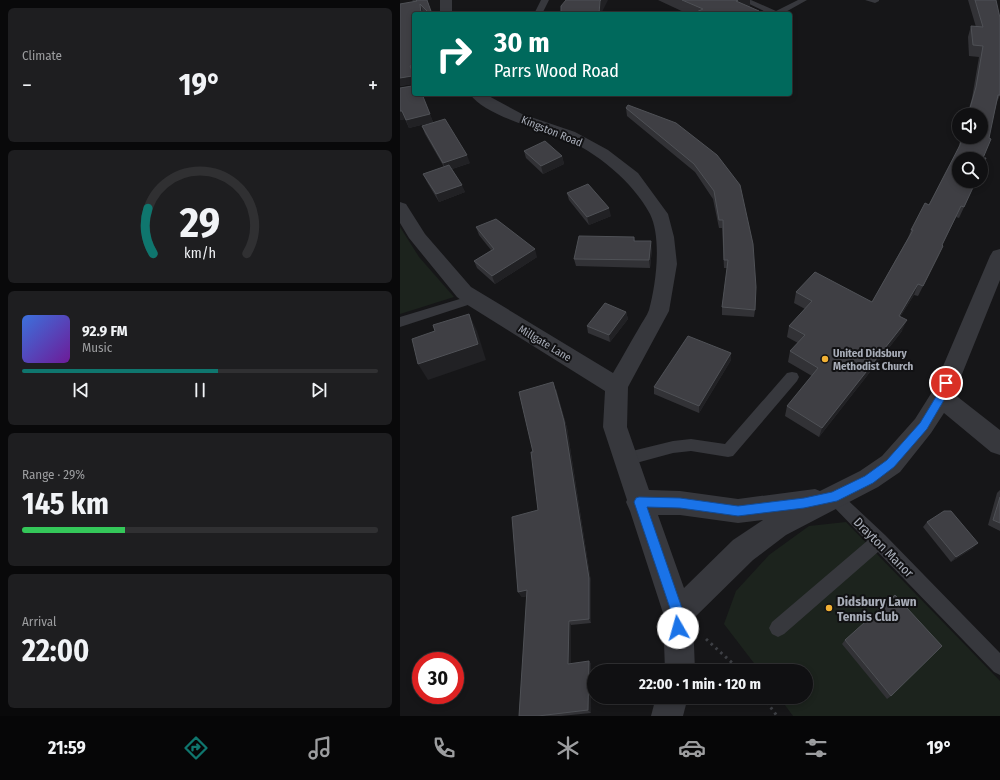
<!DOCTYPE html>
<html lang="en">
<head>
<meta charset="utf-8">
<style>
	body { margin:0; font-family:"Fira Sans Condensed",sans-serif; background:#1e1e20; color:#f1f3f6; height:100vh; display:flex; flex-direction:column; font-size:15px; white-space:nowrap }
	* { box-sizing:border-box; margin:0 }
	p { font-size:13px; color:#9c9d9f }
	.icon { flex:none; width:22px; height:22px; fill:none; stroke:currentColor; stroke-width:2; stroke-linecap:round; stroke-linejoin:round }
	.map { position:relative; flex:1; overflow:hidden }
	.drawer { display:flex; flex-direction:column; gap:8px; padding:8px; background:#09090a; width:400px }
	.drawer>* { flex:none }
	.banner { position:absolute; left:12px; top:12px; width:380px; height:84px; border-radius:4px; box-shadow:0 2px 6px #0003,0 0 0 1px #303032; background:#00695c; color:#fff; overflow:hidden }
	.buttons { position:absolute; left:552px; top:108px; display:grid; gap:8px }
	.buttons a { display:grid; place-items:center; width:36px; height:36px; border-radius:50%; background:#101012; box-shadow:0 2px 6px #0003,0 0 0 1px #303032; font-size:20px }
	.speed { position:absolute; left:12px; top:652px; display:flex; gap:8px; font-size:20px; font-weight:700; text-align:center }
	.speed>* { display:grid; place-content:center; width:52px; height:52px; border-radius:50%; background:#101012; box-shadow:0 2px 6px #0003,0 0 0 1px #303032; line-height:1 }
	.speed .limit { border:6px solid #d22; background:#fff; color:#111 }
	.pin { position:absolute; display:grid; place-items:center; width:34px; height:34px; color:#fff; margin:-17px; border:2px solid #fff; border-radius:50%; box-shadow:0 1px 4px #0007 }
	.me { position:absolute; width:44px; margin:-22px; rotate:353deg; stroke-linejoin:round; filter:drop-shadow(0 0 3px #0008) }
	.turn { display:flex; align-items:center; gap:14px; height:84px; padding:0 16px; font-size:18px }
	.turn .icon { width:52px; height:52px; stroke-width:2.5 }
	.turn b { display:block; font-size:28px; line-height:34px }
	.big { font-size:30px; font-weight:700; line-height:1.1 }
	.drawer .widget { flex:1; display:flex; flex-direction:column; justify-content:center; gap:6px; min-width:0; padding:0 14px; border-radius:6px; background:#1e1e20 }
	.drawer .dial { align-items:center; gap:0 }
	.dial svg { height:104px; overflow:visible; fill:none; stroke:#303032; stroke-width:7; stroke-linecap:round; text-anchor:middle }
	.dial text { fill:#f1f3f6; stroke:none }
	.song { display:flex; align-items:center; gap:12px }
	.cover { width:48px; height:48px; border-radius:6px; background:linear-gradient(135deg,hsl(220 70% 55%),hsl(280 70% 35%)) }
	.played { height:4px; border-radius:2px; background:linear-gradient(90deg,#0f766e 55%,#303032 55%) }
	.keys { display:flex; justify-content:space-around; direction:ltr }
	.heat { display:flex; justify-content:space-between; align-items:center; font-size:22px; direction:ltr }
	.charge { height:6px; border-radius:3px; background:linear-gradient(90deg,#34c759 29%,#303032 0) }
	.trip { position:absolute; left:187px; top:664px; width:226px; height:40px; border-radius:20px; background:#101012; box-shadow:0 2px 6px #0003,0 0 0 1px #303032; font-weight:700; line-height:40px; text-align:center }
	.tab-bar { display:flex; height:64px; justify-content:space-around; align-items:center; background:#060607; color:#9c9d9f }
	.tab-bar .icon { width:28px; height:28px }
	.tab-bar .on { color:#0f766e }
	.tab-bar b { font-size:18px; color:#f1f3f6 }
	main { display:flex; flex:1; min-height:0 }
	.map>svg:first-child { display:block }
	.green { fill:#1c231d }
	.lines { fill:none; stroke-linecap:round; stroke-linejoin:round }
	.path { stroke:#3d3f44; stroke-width:3; stroke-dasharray:2.5 4; stroke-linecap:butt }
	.service { fill:#37383d; fill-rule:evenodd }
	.minor { fill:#37383d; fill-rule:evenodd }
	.wall { fill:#323236 }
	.shaded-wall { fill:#212124 }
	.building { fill:#3f3f44; stroke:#4f5156 }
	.route { fill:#1a73e8; stroke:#114b97 }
	.poi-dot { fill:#f2b134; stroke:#111113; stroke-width:1.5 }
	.labels { text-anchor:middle; stroke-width:4; stroke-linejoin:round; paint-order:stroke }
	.street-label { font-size:11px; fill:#a8adb8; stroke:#111113 }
	.poi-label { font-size:11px; font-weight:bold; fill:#a8adb8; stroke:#111113; text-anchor:start }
	.near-street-label { font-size:13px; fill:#a8adb8; stroke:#111113 }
	.near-poi-label { font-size:13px; font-weight:bold; fill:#a8adb8; stroke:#111113; text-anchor:start }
</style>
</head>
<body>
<main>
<section class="drawer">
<div class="widget"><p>Climate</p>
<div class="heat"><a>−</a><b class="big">19°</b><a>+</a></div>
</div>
<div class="widget dial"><svg viewBox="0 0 100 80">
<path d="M14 69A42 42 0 1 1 86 69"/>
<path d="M14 69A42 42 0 0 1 10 34" stroke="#0f766e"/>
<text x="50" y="56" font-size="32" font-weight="700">29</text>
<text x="50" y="72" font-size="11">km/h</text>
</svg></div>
<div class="widget">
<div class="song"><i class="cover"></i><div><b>92.9 FM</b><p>Music</p></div></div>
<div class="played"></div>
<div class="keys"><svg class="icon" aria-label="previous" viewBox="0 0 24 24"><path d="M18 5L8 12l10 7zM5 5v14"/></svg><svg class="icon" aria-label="pause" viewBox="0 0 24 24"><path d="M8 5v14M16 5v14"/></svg><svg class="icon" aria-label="next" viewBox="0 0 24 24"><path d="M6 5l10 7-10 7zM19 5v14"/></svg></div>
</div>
<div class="widget"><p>Range · 29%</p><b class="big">145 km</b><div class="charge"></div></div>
<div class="widget"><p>Arrival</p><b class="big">22:00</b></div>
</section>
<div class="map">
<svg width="600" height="716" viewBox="0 0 600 716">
	<rect width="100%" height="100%" fill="#161618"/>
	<g class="green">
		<path d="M0,227L19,257L54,297L0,314Z"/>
		<path d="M446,522L600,681V716H393L379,697H406V671H360L324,624L336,591L369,555L409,526Z"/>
	</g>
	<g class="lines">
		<g class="path">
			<path d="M306,639L341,671"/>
			<path d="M363,697L377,716"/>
		</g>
		<g class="service">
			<path d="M141,0H149L142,14H134Z"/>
			<path d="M341,0H351L376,11L398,0H407L382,14H370Z"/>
			<path d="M465,0H479V1L475,3Z"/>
			<path d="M73,295L77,296L79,299L77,302L0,327V317Z"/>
			<path d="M392,372L397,373L399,377L397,381L333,456L328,457L291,451L273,453L225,466L220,464L218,459L220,454L273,441L291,439L325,444L387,373Z"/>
			<path d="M434,490L439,492L485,535L600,653V675L594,672L478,552L384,634L378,637L372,634L369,628L372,622L467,541L429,502L426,497L429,492Z"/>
		</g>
		<g class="minor">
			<rect x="40" y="0" width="12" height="14"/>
			<path d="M70,94H85L122,114L175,132L208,150L238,173L268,214L274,237L277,264L269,311L228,387L227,427L249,490L280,491L338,499L415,489L420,491L460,471L482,456L515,419L532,392L590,256L593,251L600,249V280L554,394L600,430V455L591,452L544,413L531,433L500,472L478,487L386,535L353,560L293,619L295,671H265L263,613L230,511L226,502L227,500L203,427L205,391L66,304L57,297L9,238L0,223V202L6,204L25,234L71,287L213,373C222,358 230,343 239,328C242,322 247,316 249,310C256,285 262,238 250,214C233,182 196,151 162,138C138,129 84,115 70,94ZM258,515H280L338,523L363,520L333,540L284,588Z"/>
			<path d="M256,697H288L283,716H251Z"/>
		</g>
	</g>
	<g class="wall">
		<path d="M12,0H27L32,14H25L23,12L14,14V73H13L33,122L9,128L5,119L0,120L12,86V84L0,86V4L14,2Z"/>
		<path d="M258,0H350V6H349L359,14H288Z"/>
		<path d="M568,0H596L600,95L597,102L583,158L576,181L559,218L556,217L542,245L543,246L538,257L518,296L514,295L500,317L502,331L419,437L385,416L387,406L412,376L388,362L390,351L398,343L387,337L389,326L405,309L394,303L396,292L472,302L508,238L511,230L529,205L558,150L561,137H581V115H567L572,98L579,57L569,56L568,37L571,26L576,27Z"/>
		<path d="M226,108L317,155L355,310L354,317L322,315V307L327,268H324L322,228H319L313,199L295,172L227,116Z"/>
		<path d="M22,126L70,163L52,169L65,192L39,202L27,182L23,174L44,167L25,134Z"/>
		<path d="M124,151L162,156L164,164L143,174L126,158Z"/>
		<path d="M167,193L211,216L189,225L169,200Z"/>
		<path d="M76,227L137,257L95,284L77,268L74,261L91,250L79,235Z"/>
		<path d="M234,237L235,241L252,249L250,268L176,266L174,259Z"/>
		<path d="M226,312L228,319L210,342L188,333L187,326Z"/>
		<path d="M331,353V360L299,413L254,394V387Z"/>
		<path d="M156,389L167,428L191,582V623L171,625V664L189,661L191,664V713L161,716H119L127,596L122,597L118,592L138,510L133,452Z"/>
		<path d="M600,490V531L588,525L597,493Z"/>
		<path d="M527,522L573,548L551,562L523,527Z"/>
		<path d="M445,640L491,696L487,699L442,644Z"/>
	</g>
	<g class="shaded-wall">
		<path d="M201,0H208L202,12V14H199L200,1Z"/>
		<path d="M338,0H350V6L336,12V1Z"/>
		<path d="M20,4L23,12V14H21Z"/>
		<path d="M359,11V14H353Z"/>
		<path d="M14,65V73H13L10,66Z"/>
		<path d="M12,76L14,84L0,86V78Z"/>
		<path d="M0,111H2L6,119L0,120Z"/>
		<path d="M30,114L33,122L9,128L6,120Z"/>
		<path d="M67,155L70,163L46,171L43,163Z"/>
		<path d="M162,156L164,164L143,174L141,166Z"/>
		<path d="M62,185L65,192L39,202L36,194Z"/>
		<path d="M561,206L556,217L537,256L542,245Z"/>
		<path d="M209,208L211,216L189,225L187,217Z"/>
		<path d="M251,241L252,249L250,268L249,260Z"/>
		<path d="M543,246L538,257L518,296Z"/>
		<path d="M135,249L137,257L95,284L92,276Z"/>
		<path d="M518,284L514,295L494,326L499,316Z"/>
		<path d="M226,312L228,319L210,342L209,335Z"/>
		<path d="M69,314L77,331L86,360L28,380L18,364Z"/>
		<path d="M507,320L502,331L419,437L422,428Z"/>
		<path d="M331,353V360L299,413V406Z"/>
		<path d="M153,382L167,428L191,582V623L189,619Z"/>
		<path d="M578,543L573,548L551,562L556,557Z"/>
		<path d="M127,590L130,595L122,597L118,592Z"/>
		<path d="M169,621L171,625V667L168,664Z"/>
		<path d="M189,661L191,664V713L188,710Z"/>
	</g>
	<g class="building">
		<path d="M16,0H27L32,14H30L20,4L21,14H14V65L10,66L14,75V94H22L30,114L6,120L2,111H0V88L12,86V76L0,78V4L17,1Z"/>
		<path d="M166,0H201L200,1L199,14H161V6Z"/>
		<path d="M282,0H338L336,1L359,11L353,14H292L303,9Z"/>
		<path d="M575,0H596L600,18V95H598L589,138L591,139L583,158H586L581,169V159H559V181H576L564,207L561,206L542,245L543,246L523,286L518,284L499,316L507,320L422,428L387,406L418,368L390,351L405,335L389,326L412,301L396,292L415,272L472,302L513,230H511L525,203L529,205L560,145L562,137H581V115H568L576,87L583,46L573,45L571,26L583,27Z"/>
		<path d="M228,105L276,123L317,155L340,185L353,244L356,287L355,310L322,307L328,260H324L323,220H319L314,191L294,164L226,108Z"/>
		<path d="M45,119L67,155L43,163L22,126Z"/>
		<path d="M145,141L162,156L141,166L124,151Z"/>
		<path d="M49,165L62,185L36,194L23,174Z"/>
		<path d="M188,184L209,208L187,217L167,193Z"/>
		<path d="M96,219L135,249L92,276L74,261L94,249L76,227Z"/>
		<path d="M179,236L234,237V241H251L249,260L174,259Z"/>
		<path d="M205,303L226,312L209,335L187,326Z"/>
		<path d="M69,314L78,344L18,364L12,339L35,331L33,325Z"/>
		<path d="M288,336L331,353L299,406L254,387Z"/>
		<path d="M153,382L164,421L189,578V619L169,621L168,664L189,661L188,710L138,716H119L127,590L118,592L112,517L138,510L131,452H133L119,392Z"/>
		<path d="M600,497V523L593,520Z"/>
		<path d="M544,511H551L578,543L556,557L527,522Z"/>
		<path d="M495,595L542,646L491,696L445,640Z"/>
	</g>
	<path class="route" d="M546,379L550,380L551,383L544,400L527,429L494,467L473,483L437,501L404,508L338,516L280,508L247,507L284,614V628L283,632L278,634L274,632L272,628V614L234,502L236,498L239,497L280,498L338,506L404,498L432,492L465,476L487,460L520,423L537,395L543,380Z"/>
	<g class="poi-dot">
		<circle cx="425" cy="359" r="4"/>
		<circle cx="429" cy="608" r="4"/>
	</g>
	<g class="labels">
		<g class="street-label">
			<text transform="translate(152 131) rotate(22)" y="4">Kingston Road</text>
			<text transform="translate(145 343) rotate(31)" y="4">Millgate Lane</text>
		</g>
		<g class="poi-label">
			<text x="433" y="357">United Didsbury<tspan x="433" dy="13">Methodist Church</tspan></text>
		</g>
		<g class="near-street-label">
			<text transform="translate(484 547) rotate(45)" y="5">Drayton Manor</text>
		</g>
		<g class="near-poi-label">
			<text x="437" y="606">Didsbury Lawn<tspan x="437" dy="15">Tennis Club</tspan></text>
		</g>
	</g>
</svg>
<div class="buttons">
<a><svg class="icon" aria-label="sound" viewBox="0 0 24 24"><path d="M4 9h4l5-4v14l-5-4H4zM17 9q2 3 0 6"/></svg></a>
<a><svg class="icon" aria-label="search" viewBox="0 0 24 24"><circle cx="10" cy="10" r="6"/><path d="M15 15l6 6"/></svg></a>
</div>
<div class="speed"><div class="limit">30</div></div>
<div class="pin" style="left:546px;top:383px;background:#d93025"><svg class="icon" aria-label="arrive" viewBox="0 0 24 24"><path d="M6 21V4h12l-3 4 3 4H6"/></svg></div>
<svg class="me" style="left:278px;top:628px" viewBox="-20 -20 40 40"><circle r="19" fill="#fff"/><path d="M0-13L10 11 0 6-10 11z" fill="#1a73e8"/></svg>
<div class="trip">22:00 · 1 min · 120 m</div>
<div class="banner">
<div class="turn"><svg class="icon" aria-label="right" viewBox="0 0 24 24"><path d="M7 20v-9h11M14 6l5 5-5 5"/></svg><div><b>30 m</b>Parrs Wood Road</div></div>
</div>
</div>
</main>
<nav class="tab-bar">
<b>21:59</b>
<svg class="icon on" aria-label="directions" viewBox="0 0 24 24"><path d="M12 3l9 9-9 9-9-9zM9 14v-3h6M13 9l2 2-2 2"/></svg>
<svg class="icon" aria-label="music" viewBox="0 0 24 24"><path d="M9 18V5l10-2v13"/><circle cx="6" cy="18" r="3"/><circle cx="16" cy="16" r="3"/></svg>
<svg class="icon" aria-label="phone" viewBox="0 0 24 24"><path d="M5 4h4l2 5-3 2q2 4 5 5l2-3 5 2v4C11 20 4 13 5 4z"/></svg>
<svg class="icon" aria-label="climate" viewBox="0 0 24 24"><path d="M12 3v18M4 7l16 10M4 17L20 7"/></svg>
<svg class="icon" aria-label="car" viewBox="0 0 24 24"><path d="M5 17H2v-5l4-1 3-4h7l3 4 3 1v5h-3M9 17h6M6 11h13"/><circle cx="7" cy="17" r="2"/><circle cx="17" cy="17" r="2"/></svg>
<svg class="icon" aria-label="filters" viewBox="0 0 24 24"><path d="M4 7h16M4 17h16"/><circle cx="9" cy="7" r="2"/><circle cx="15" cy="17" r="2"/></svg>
<b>19°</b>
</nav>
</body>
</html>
